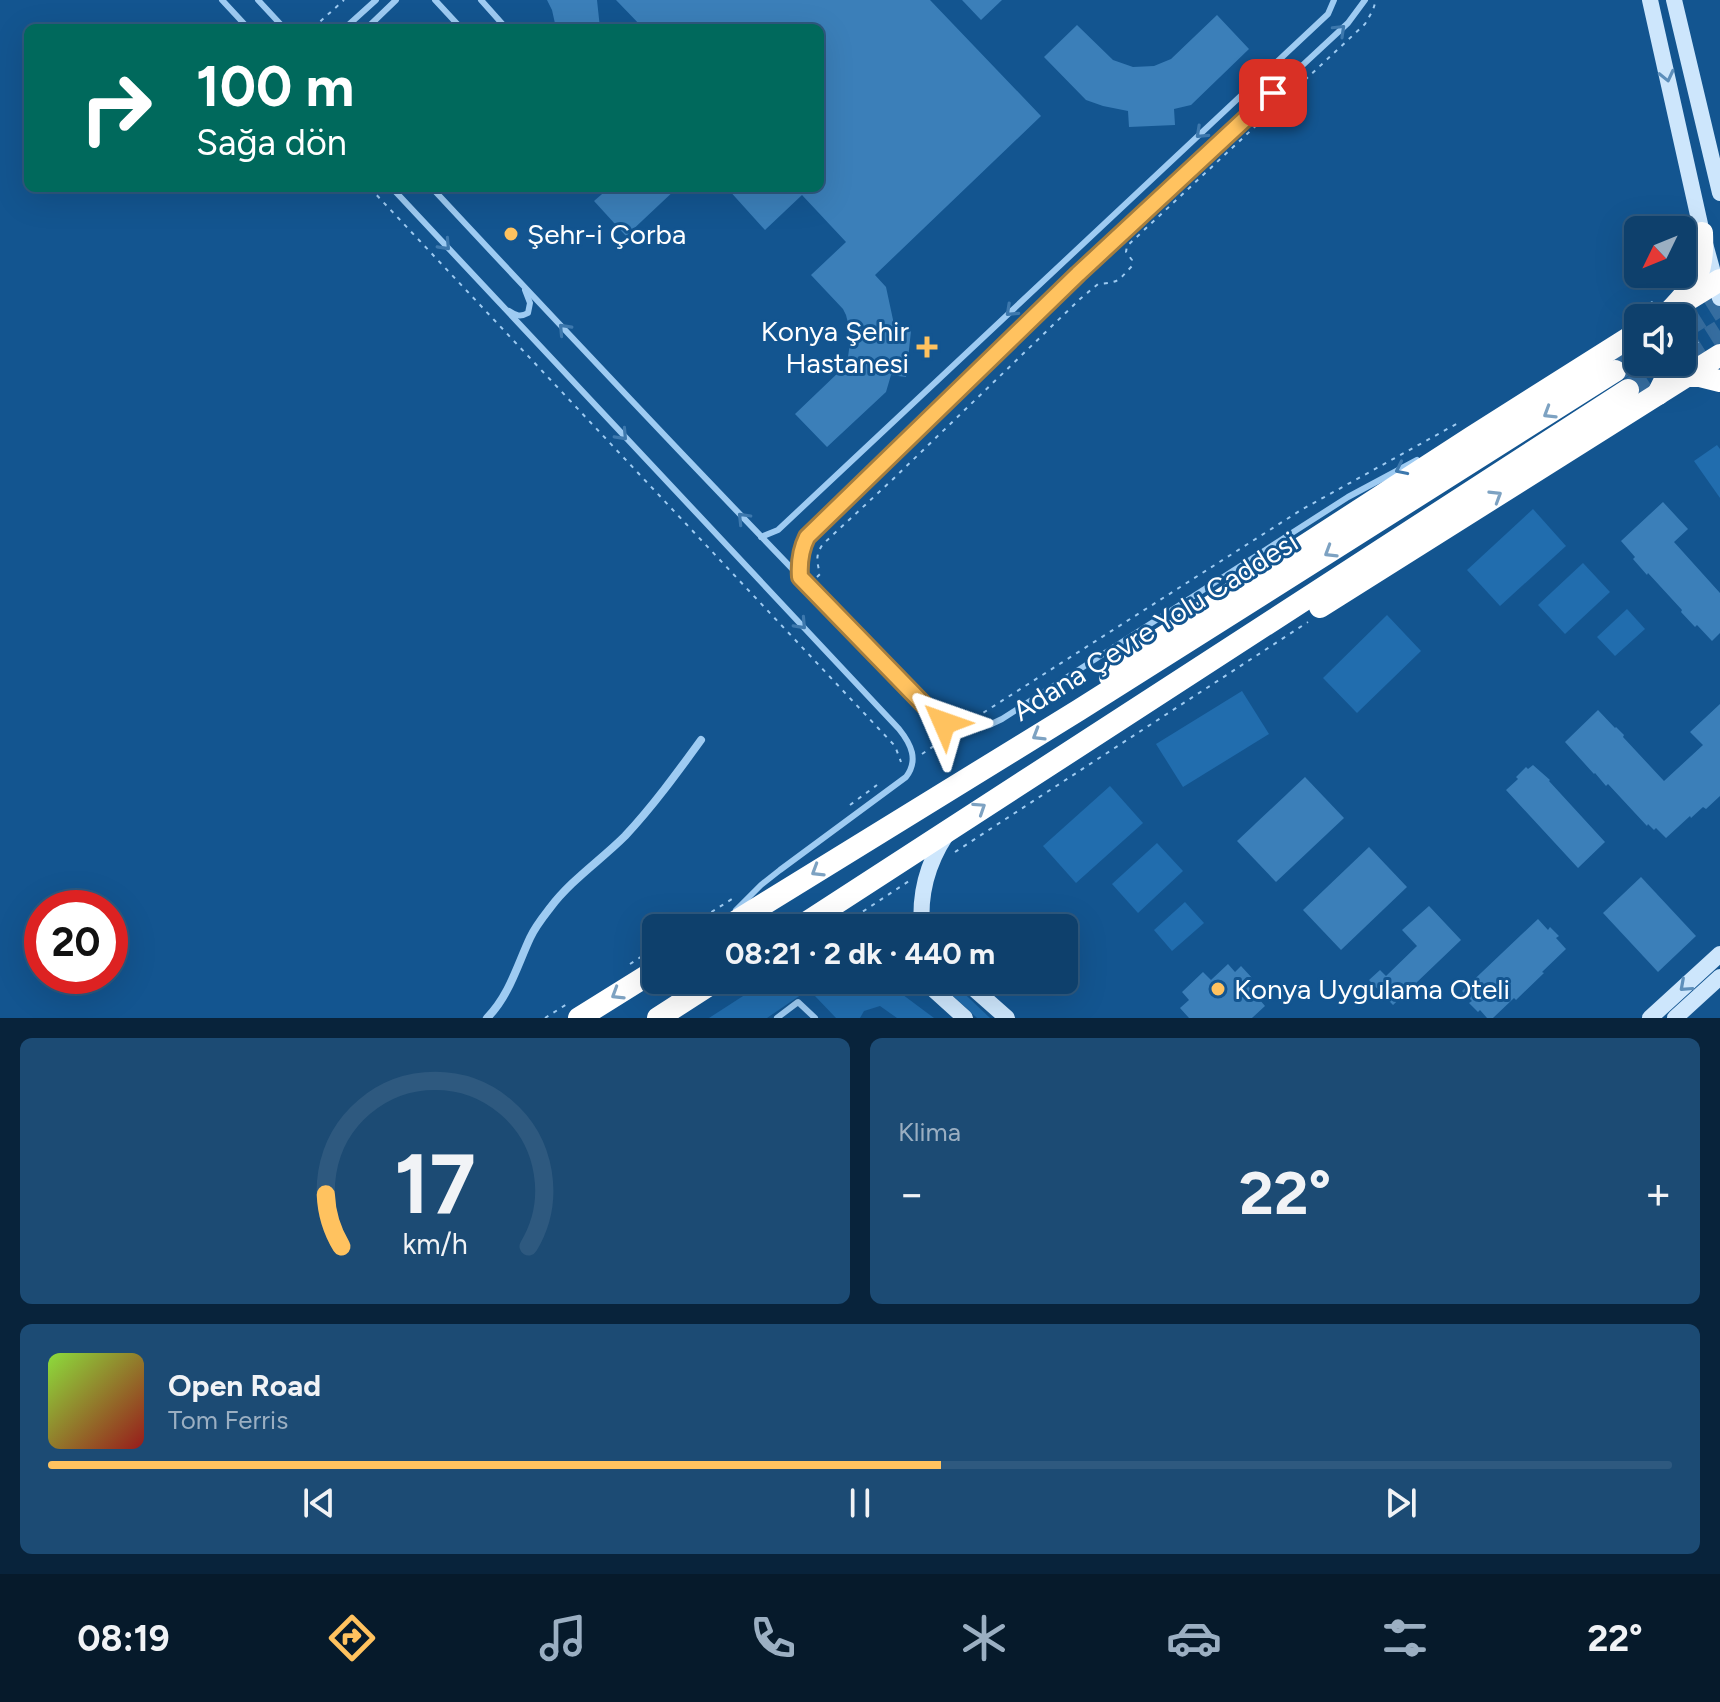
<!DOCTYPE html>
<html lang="tr">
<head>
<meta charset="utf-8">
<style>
	body { margin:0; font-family:Figtree,sans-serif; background:#1c4b74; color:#f1f3f6; height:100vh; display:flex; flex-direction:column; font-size:30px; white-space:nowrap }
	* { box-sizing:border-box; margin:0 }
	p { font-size:26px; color:#9bafc2 }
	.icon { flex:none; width:44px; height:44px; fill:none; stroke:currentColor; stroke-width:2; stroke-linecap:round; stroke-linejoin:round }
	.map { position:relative; height:1018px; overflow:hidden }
	.drawer { display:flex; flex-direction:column; gap:20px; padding:20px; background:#08233b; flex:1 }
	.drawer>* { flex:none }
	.top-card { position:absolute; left:24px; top:24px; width:800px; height:168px; border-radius:12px; box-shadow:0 8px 32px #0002,0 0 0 2px #2e597f; background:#00695c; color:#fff; overflow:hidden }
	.needle { width:52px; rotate:227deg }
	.buttons { position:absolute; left:1624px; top:216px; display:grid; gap:16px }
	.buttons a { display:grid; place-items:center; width:72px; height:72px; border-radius:12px; background:#0e406c; box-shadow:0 8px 32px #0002,0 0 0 2px #2e597f; font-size:40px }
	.speed { position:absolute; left:24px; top:890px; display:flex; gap:16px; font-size:40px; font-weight:700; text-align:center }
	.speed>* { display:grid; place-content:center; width:104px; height:104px; border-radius:50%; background:#0e406c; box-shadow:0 8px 32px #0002,0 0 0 2px #2e597f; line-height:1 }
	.speed .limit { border:12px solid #d22; background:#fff; color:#111 }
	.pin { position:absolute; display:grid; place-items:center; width:68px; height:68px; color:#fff; margin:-34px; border-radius:16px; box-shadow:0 4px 12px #0006 }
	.me { position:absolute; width:88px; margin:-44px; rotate:313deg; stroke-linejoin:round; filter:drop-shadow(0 0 6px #0008) }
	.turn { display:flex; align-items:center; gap:28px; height:168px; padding:0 40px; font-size:36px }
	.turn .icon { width:104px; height:104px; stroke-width:2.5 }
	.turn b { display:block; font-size:56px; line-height:68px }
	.big { font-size:60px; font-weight:700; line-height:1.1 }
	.drawer .tile { flex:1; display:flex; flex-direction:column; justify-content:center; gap:12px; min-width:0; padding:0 28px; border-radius:12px; background:#1c4b74 }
	.drawer .dial { align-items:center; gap:0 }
	.dial svg { height:208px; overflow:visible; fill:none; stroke:#2e597f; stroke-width:7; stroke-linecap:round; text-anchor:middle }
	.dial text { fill:#f1f3f6; stroke:none }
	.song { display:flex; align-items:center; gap:24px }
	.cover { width:96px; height:96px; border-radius:12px; background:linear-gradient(135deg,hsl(90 70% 55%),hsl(0 70% 35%)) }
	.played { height:8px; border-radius:4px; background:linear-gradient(90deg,#ffc25f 55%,#2e597f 55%) }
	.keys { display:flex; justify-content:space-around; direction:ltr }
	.heat { display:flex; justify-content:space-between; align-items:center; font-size:44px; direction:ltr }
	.drawer .tiles { flex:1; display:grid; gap:20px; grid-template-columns:1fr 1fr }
	.tile:last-child { grid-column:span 2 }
	.trip { position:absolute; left:642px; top:914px; width:436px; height:80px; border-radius:12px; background:#0e406c; box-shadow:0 8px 32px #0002,0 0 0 2px #2e597f; font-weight:700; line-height:80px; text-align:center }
	.dock { display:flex; height:128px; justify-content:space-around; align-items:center; background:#061a2b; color:#9bafc2 }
	.dock .icon { width:56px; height:56px }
	.dock .on { color:#ffc25f }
	.dock b { font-size:36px; color:#f1f3f6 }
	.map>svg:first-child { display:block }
	.green { fill:#216dae }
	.building { fill:#3b7fb9 }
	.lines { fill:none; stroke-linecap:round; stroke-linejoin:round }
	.highway-tunnel { stroke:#366ea1; stroke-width:22; stroke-dasharray:22 11; stroke-linecap:butt }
	.path { stroke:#9ecbf2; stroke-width:2; stroke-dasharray:4 6; stroke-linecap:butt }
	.lane { stroke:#9ecbf2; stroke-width:6 }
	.street { stroke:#9ecbf2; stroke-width:8 }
	.secondary { stroke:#cde6fc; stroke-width:16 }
	.highway { stroke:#fff; stroke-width:22 }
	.oneway { stroke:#3d78ad }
	.oneway2 { stroke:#5d8fbb }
	.oneway3 { stroke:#7da2c2 }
	.route-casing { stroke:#a67e3e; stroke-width:20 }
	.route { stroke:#ffc25f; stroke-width:14 }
	.poi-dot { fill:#ffc25f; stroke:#135590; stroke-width:3 }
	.labels { text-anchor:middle; stroke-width:6; stroke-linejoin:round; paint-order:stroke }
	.poi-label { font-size:28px; fill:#fff; stroke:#135590; text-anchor:start }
	.street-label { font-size:28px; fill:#fff; stroke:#135590 }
</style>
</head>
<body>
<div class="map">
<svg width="1720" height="1018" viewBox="0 0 1720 1018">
	<rect width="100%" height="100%" fill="#135590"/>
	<g class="green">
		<path d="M1717,445L1720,449V498L1694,461Z"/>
		<path d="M1533,509L1566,546L1500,606L1467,570Z"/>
		<path d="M1583,563L1610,592L1565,634L1538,605Z"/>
		<path d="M1627,609L1645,629L1615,656L1597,637Z"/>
		<path d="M1387,615L1421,651L1357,713L1323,678Z"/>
		<path d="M1242,691L1269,734L1183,787L1156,744Z"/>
		<path d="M1110,786L1143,823L1076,883L1043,846Z"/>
		<path d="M1157,843L1183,871L1138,913L1112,884Z"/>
		<path d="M1185,902L1204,923L1172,951L1154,930Z"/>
		<path d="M768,980H883L934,1018H897L880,1006L864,1011L860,1018H836L815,996L805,992L767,1018H709Z"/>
		<path d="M936,980H950L990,1018H977Z"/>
	</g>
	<g class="building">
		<path d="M547,0H597L600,28H556L552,10Z"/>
		<path d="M616,0H930L1041,116L875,275L886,287L895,329L911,331L906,377L891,375L886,392L827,447L795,414L841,370L848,357L851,335L846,315L843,309L811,275L846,242L802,195L765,230L727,188H820V28H643Z"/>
		<path d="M962,0H1002L981,20Z"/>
		<path d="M1217,15L1249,49L1191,105L1174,109L1175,125L1129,127L1128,111L1103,106L1086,100L1044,57L1077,25L1113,60L1133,67L1154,66L1171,59Z"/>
		<path d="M609,188H677L626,236L594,201Z"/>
		<path d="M1663,502L1688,529L1674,542L1720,593V633L1712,641L1697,625L1695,627L1681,612L1682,610L1648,573L1647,575L1633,559L1635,557L1621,541Z"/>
		<path d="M1720,704V796L1706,809L1703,807L1691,818L1690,816L1666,838L1656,828L1654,830L1648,824L1647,826L1608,784L1606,786L1595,773L1594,774L1565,742L1598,710L1615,728L1616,727L1624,735L1623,737L1664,781L1703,745L1690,732Z"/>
		<path d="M1533,765L1550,780L1549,781L1605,842L1578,868L1506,790L1518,779L1516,777L1526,767L1528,769Z"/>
		<path d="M1305,777L1344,818L1276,882L1237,841Z"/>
		<path d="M1369,847L1407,887L1341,950L1303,910Z"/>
		<path d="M1641,877L1696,936L1658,972L1603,913Z"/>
		<path d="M1429,906L1461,940L1393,1005L1369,980L1380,970L1386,976L1417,946L1402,930Z"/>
		<path d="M1538,919L1548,930L1550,927L1559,936L1556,938L1566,949L1542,972L1544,973L1516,1000L1514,998L1493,1018H1487L1480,1010L1478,1012L1469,1003L1472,1001L1462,991Z"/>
		<path d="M1228,964L1235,972L1241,966L1253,979L1247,985L1265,1006L1252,1018H1189L1180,1008L1189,1000L1182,992L1203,972L1211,980Z"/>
	</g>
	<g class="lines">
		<g class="highway-tunnel">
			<path d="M1682,329L1720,305"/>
			<path d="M1682,355L1720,331"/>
			<path d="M1615,371L1638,357"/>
			<path d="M1628,390L1671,362"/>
		</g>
		<g class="path">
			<path d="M313,28L344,0"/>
			<path d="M370,188L895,746L901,762"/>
			<path d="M1632,314L1654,301"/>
			<path d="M1685,323L1701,348"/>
			<path d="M817,577L820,574C817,562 815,555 823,544L891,481L1080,299L1098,284C1119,282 1117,282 1132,266V260L1126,252L1127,246L1365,24L1373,10L1376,0"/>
			<path d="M975,718L1301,510L1460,422"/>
			<path d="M922,754L950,735"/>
			<path d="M850,805L877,785"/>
			<path d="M955,852L1308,622"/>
			<path d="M686,928L732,899"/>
			<path d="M838,928L909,881"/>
			<path d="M630,964L656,947"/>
			<path d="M729,994L752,980"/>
			<path d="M545,1018L567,1004"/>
		</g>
		<g class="lane">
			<path d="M222,0L248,28"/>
			<path d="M258,0L284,28"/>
			<path d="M435,0L461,28"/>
			<path d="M481,0L506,28"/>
			<path d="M345,28L376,0"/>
			<path d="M367,28L396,0"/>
			<path d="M392,188L899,729C911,744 919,760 906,777L780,870L761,885L736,910"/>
			<path d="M432,188C597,365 763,540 932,713C957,734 973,734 1002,719L1348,497L1417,460"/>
			<path d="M509,311C516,316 521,317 528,313L530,303L525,290"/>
			<path d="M761,537L778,530L1328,14L1334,0"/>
			<path d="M800,577C799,563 800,551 807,537L1078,274L1348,23L1365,0"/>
			<path d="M777,1018L798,1002L815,1018"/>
		</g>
		<path class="street" d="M487,1018C509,996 517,966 530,938C535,927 543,917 550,908C571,880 601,860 625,836C653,806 677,773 701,740"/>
		<g class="secondary">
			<path d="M1650,0L1702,233L1720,298"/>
			<path d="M1674,0L1720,193"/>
			<path d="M922,928C919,894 927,864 946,835"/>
			<path d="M923,980L965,1018"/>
			<path d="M964,980L1007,1018"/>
			<path d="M1650,1018L1720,954"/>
			<path d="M1675,1018L1720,977"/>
		</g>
		<g class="highway">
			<path d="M1684,302L1720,280"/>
			<path d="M1669,312C1696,284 1704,274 1702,233"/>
			<path d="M1687,376H1700L1720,381"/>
			<path d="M1658,394L1667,376L1666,362"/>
			<path d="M1320,607L1720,355"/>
			<path d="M1110,677L1151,645L1472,437L1638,332"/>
			<path d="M725,928L1079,710L1615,371"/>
			<path d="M798,928L1628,390"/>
			<path d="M579,1018L656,970"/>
			<path d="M658,1018L717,980"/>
		</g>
	</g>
	<defs><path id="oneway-chevron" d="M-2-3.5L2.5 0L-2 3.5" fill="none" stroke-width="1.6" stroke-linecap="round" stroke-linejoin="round" transform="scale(2)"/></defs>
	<g class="oneway">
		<use href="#oneway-chevron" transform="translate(1340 30) rotate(-44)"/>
		<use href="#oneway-chevron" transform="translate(1201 133) rotate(137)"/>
		<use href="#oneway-chevron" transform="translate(445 245) rotate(47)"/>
		<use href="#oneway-chevron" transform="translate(1011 311) rotate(137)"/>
		<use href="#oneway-chevron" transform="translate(564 329) rotate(-133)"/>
		<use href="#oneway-chevron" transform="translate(622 435) rotate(47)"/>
		<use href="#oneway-chevron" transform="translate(1401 469) rotate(154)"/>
		<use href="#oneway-chevron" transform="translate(743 518) rotate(-134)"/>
		<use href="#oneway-chevron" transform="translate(801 624) rotate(47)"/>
	</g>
	<g class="oneway2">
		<use href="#oneway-chevron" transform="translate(1667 76) rotate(77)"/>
		<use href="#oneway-chevron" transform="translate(1685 986) rotate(138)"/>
	</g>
	<g class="oneway3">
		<use href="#oneway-chevron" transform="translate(1549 413) rotate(148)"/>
		<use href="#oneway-chevron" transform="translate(1496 496) rotate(-32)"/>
		<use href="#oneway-chevron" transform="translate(1330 552) rotate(148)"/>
		<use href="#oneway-chevron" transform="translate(1038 735) rotate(149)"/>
		<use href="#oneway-chevron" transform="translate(980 808) rotate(-33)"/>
		<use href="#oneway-chevron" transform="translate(817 871) rotate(148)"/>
		<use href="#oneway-chevron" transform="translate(617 994) rotate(148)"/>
	</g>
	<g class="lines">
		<g class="route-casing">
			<path id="route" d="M944,723L932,713L800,577C799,563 800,551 807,537L1078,274L1273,93"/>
		</g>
		<use href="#route" class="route"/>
	</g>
	<g class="poi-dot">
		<circle cx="511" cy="234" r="8"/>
		<path d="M923 335h8v8h8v8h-8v8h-8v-8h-8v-8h8z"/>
		<circle cx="1218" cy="989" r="8"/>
	</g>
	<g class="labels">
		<g class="poi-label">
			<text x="527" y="244">Şehr-i Çorba</text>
			<text x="909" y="341" text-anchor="end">Konya Şehir<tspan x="909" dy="32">Hastanesi</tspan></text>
			<text x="1234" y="999">Konya Uygulama Oteli</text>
		</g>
		<g class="street-label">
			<text transform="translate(1155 626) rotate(-32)" y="10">Adana Çevre Yolu Caddesi</text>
		</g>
	</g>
</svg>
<div class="buttons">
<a><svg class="needle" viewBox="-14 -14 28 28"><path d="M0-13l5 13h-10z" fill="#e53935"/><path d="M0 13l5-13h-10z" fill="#9bafc2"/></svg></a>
<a><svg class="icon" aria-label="sound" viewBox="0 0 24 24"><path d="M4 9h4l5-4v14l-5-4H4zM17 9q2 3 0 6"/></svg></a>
</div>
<div class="speed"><div class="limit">20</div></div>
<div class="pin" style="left:1273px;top:93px;background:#d93025"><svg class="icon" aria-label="arrive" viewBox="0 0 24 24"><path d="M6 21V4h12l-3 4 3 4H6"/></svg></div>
<svg class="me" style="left:944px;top:723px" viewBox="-20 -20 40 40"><path d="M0-17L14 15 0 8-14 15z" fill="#ffc25f" stroke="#fff" stroke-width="4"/></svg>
<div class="trip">08:21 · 2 dk · 440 m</div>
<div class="top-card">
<div class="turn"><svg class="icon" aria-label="right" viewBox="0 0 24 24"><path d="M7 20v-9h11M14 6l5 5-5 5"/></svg><div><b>100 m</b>Sağa dön</div></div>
</div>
</div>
<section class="drawer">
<div class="tiles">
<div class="tile dial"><svg viewBox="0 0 100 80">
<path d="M14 69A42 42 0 1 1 86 69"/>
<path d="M14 69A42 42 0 0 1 8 49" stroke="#ffc25f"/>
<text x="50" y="56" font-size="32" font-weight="700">17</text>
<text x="50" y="72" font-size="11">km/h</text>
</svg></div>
<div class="tile"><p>Klima</p>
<div class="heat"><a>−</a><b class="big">22°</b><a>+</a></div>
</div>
<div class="tile">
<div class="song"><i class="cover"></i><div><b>Open Road</b><p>Tom Ferris</p></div></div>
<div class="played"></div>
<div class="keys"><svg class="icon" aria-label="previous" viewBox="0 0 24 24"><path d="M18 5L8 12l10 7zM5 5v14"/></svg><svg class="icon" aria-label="pause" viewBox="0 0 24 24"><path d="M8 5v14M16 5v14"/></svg><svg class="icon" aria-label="next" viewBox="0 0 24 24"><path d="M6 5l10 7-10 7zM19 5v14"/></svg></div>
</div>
</div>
</section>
<nav class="dock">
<b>08:19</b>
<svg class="icon on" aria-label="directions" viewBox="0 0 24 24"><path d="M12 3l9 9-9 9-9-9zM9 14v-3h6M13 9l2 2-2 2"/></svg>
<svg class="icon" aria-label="music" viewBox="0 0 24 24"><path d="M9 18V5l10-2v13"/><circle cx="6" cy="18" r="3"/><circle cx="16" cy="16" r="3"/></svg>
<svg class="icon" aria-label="phone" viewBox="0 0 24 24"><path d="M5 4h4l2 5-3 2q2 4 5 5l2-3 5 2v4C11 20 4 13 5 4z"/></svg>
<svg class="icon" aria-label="climate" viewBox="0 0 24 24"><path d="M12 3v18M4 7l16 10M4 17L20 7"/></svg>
<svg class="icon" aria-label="car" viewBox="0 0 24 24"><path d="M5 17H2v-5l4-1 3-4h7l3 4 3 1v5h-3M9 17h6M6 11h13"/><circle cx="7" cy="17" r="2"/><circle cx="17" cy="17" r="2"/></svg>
<svg class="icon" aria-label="filters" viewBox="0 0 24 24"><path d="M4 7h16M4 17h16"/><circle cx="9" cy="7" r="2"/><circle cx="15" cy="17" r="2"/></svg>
<b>22°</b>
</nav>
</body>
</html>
